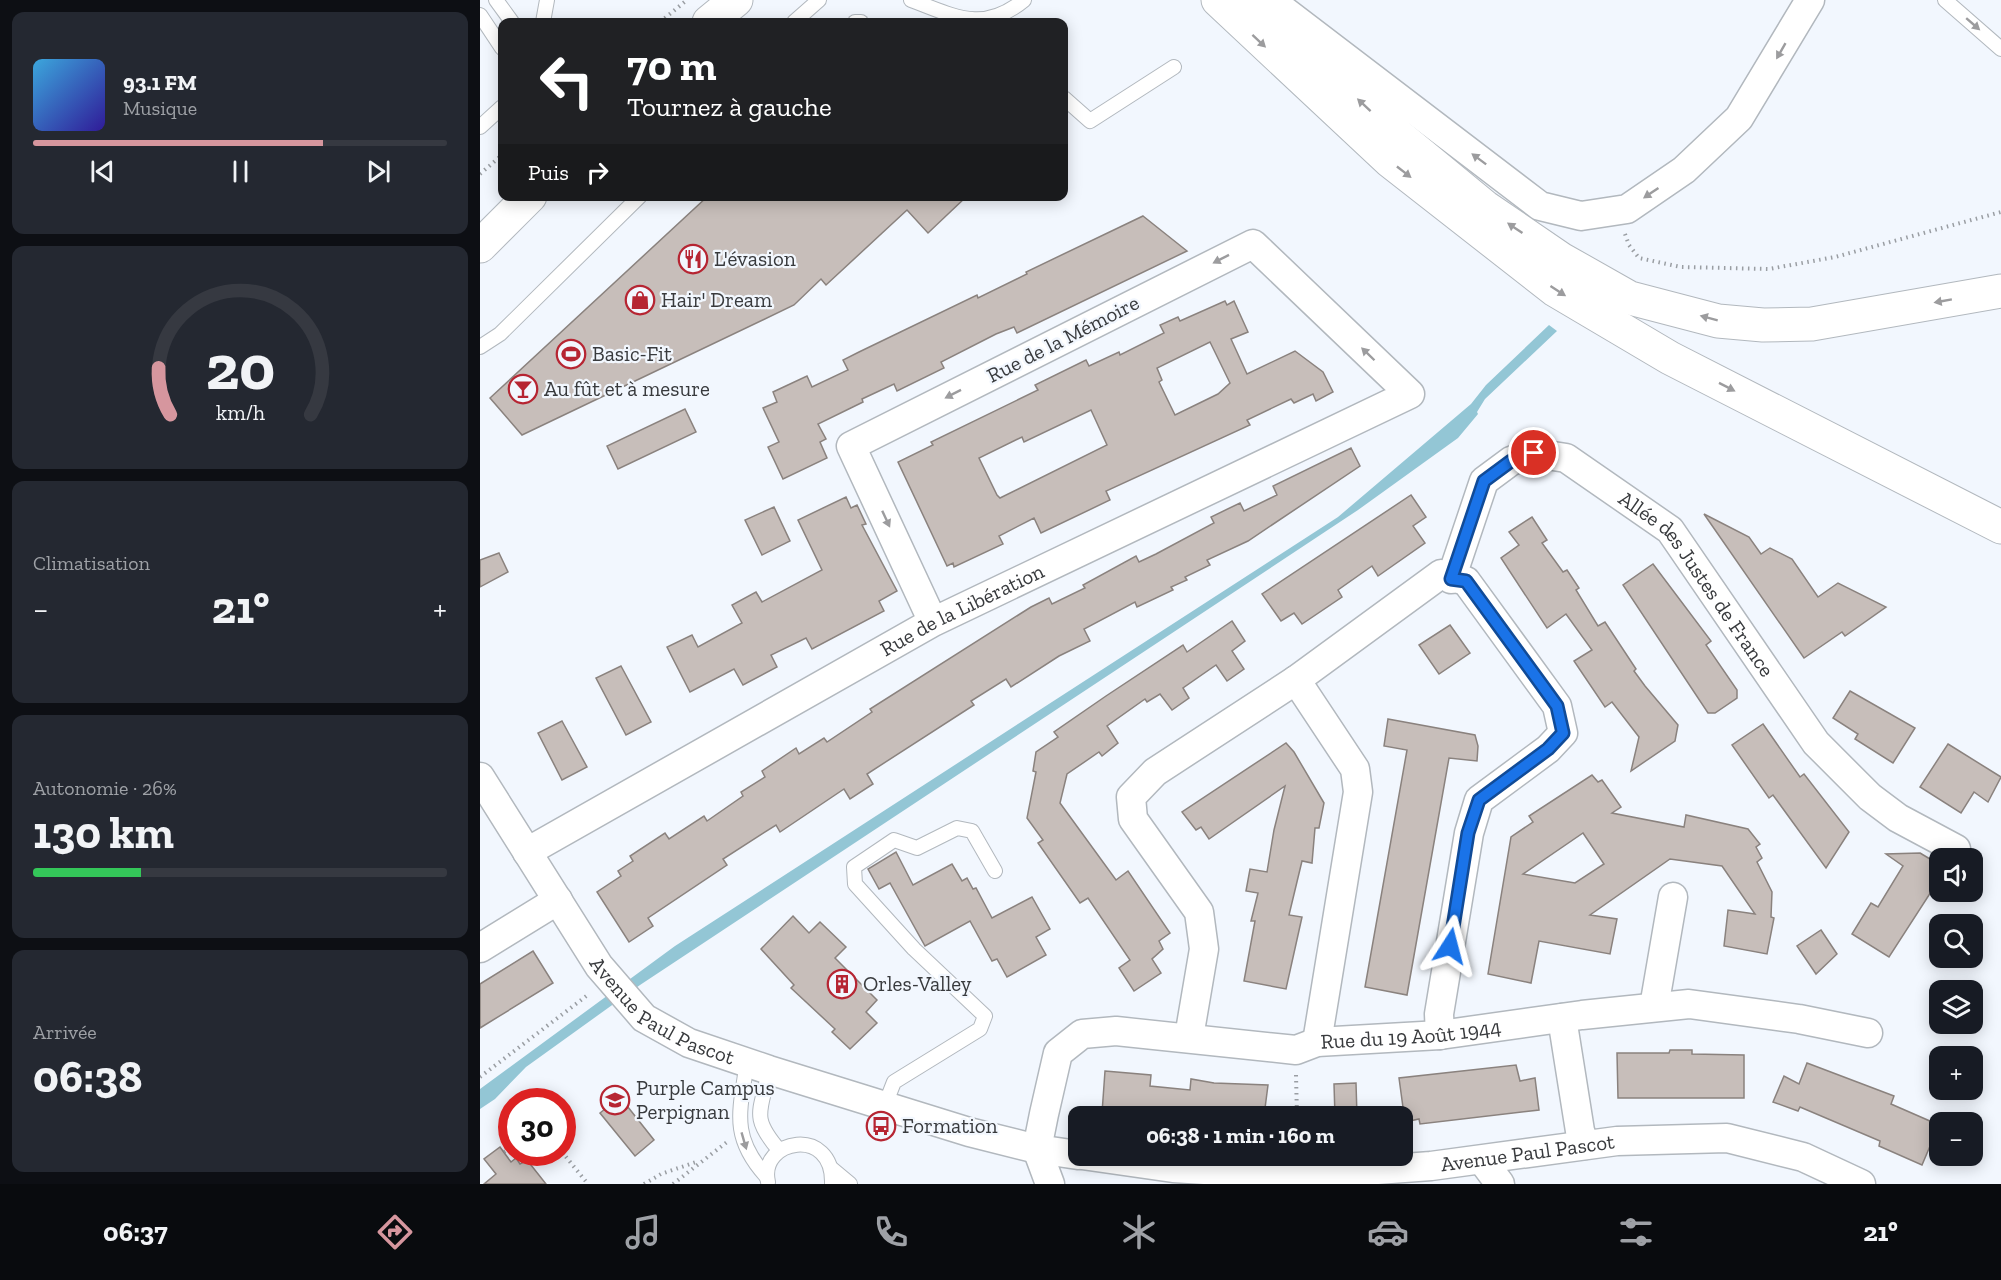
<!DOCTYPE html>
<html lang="fr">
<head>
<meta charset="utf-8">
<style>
	body { margin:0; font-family:"Zilla Slab",serif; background:#242831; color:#f1f3f6; height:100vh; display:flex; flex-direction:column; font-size:22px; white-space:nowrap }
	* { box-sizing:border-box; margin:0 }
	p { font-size:20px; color:#9ea1a6 }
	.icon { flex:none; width:33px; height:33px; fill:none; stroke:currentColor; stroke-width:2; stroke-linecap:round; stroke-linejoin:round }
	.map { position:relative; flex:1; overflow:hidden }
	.side { display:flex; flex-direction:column; gap:12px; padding:12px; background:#0d0f14; width:480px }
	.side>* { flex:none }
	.top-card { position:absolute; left:18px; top:18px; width:570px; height:183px; border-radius:12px; box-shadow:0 3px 15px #0003; background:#202124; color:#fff; overflow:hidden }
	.buttons { position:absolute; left:1449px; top:848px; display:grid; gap:12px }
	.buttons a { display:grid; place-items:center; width:54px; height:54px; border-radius:12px; background:#171b24; box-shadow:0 3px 15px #0003; font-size:30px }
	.speed { position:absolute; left:18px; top:1088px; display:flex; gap:12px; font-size:30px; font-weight:700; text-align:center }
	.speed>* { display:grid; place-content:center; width:78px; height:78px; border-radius:50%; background:#171b24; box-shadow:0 3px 15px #0003; line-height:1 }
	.speed .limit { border:9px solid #d22; background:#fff; color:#111 }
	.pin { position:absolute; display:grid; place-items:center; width:51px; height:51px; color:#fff; margin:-26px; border:3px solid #fff; border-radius:50%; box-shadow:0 2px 6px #0007 }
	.me { position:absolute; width:66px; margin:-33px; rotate:9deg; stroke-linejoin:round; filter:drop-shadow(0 0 4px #0008) }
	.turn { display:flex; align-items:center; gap:21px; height:126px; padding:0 30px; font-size:27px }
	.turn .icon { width:78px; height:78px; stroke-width:2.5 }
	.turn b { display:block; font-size:42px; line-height:51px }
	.then { display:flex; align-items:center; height:57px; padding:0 30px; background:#0003; gap:12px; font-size:22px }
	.big { font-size:45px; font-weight:700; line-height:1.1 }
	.side .tile { flex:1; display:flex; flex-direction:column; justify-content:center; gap:9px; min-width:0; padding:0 21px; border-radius:12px; background:#242831 }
	.side .dial { align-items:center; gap:0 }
	.dial svg { height:156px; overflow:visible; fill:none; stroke:#363941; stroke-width:7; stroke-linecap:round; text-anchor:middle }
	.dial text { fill:#f1f3f6; stroke:none }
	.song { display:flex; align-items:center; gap:18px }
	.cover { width:72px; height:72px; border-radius:9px; background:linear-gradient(135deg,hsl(200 70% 55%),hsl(250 70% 35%)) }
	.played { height:6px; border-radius:3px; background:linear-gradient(90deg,#d6969e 70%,#363941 70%) }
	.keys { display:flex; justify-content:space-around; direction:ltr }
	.heat { display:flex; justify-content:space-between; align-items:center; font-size:33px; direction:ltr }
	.charge { height:9px; border-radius:4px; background:linear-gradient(90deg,#34c759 26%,#363941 0) }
	.trip { position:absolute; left:588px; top:1106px; width:345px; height:60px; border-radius:12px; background:#171b24; box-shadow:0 3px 15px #0003; font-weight:700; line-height:60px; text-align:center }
	.menu { display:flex; height:96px; justify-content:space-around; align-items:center; background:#090b0e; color:#9ea1a6 }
	.menu .icon { width:42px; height:42px }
	.menu .selected { color:#d6969e }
	.menu b { font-size:27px; color:#f1f3f6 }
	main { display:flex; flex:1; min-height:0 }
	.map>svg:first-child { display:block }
	.water { fill:#93c6d5 }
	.building { fill:#c7beba; stroke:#8a827e; stroke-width:1.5; fill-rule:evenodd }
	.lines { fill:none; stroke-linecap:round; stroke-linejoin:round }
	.lane-casing { stroke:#b2b8be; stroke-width:16 }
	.street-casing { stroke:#b2b8be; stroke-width:31 }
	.secondary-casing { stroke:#b2b8be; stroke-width:35 }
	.primary-casing { stroke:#b2b8be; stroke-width:35 }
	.path { stroke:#9a9ea3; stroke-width:4; stroke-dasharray:1.5 4.5; stroke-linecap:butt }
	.lane { stroke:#fff; stroke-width:14 }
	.street { stroke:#fff; stroke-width:28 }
	.secondary { stroke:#fff; stroke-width:33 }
	.primary { stroke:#fff; stroke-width:33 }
	.oneway { fill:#9c9c9e }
	.route-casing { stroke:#114b97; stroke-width:15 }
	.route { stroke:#1a73e8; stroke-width:10 }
	.labels { text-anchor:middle; stroke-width:4.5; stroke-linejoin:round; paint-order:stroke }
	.poi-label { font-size:21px; fill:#383a3d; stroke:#f2f7fe; text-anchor:start }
	.street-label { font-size:21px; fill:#383a3d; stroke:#f2f7fe }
</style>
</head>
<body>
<main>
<section class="side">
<div class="tile">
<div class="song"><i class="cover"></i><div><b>93.1 FM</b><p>Musique</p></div></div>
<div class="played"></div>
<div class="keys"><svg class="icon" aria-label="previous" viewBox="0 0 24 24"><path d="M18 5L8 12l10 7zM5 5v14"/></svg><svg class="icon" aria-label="pause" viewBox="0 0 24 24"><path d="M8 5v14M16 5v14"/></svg><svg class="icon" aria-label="next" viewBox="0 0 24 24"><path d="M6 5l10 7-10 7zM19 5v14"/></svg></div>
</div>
<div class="tile dial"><svg viewBox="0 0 100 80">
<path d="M14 69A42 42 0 1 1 86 69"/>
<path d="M14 69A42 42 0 0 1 8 45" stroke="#d6969e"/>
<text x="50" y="56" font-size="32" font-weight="700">20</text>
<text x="50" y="72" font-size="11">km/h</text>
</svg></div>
<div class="tile"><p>Climatisation</p>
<div class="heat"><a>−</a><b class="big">21°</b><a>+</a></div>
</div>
<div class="tile"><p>Autonomie · 26%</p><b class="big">130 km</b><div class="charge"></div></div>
<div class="tile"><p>Arrivée</p><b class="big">06:38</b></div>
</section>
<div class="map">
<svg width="1521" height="1184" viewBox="0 0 1521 1184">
	<rect width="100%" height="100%" fill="#f2f7fe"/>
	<path class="water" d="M1069,325L1077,331L1005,399L997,412L998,414L978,438L878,510L160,985L46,1067L15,1099L0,1109V1089L195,946L858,517L991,404L1006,385Z"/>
	<g class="building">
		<path d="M228,196H487L448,233L427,210L346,285L341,279L314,305L42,435L10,398Z"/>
		<path d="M663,216L707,251L537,333L534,327L516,334L461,362L464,368L417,391L414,384L382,399L383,402L338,424L346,439L340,442L347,458L303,479L288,447L299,442L283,408L297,402L293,392L327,376L332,387L368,370L363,360L379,352L497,295L498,298L547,274L546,272Z"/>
		<path d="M745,301L747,305L754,301L768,332L751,339L767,374L815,351L843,372L853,392L836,401L833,394L814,403L811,399L767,420L770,425L626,491L630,500L561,533L554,518L519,536L523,544L474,567L473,563L467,566L418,462L453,445L451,442L558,390L555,385L606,360L609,366L639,352L640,355L684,333L680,325L698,317L700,321ZM730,342L750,383L738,394L695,415L679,382L682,380L677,368ZM611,410L627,445L520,498L517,495L499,458L542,437L544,442Z"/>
		<path d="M205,409L216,432L138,469L127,446Z"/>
		<path d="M871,448L880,466L768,541L727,560L730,565L705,577L707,580L691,587L693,590L657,607L655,602L604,629L610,641L579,656L531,687L526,679L491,701L494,705L387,774L393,784L370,799L364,789L300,832L296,825L243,859L247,865L168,918L173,926L149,942L117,892L141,876L138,871L153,861L150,856L185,833L189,839L224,816L227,821L263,796L261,792L285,777L282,771L316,748L319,754L344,738L347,742L392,712L390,709L551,607L569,598L572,604L605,588L603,585L656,556L659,562L676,554L734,523L731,517L760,503L764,511L797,495L793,486Z"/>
		<path d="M931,495L946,517L933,526L945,543L898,576L892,566L858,590L862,597L822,624L814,613L801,621L782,594Z"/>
		<path d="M366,497L371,508L377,505L386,524L382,525L417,591L399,601L404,611L332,649L326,638L291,655L297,667L263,685L254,669L210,692L187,647L212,635L218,647L262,623L252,605L276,592L282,602L342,570L318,520Z"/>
		<path d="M294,507L310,541L282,555L265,520Z"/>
		<path d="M1224,514L1269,537L1281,554L1290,548L1312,559L1338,597L1358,583L1406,607L1365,636L1362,632L1324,658Z"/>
		<path d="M1052,517L1067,540L1062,543L1083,572L1087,570L1099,588L1096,590L1118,626L1125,622L1156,669L1154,671L1165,686L1198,725L1195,741L1151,771L1159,737L1132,702L1125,707L1094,661L1112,650L1086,614L1067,628L1021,558L1039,545L1029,532Z"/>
		<path d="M19,553L28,572L0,587V560Z"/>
		<path d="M1173,564L1231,641L1226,645L1257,690V698L1235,713H1228L1143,585Z"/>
		<path d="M752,621L765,641L752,651L764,669L747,681L736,665L703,688L709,698L692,710L680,694L667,702L665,699L627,726L638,743L622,756L619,752L587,774L580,803L636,880L648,871L690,933L679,941L683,949L672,959L681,973L654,991L639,968L650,960L608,898L600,903L558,843L563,840L547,818L556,772L553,771L556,752L578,737L574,732L626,696L703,645L707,652Z"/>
		<path d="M970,625L990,653L959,674L939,645Z"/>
		<path d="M141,666L171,722L146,735L116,678Z"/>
		<path d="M1370,691L1435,728L1413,763L1375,739L1378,734L1353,718Z"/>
		<path d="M908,719L995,735L998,746L997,761L969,758L927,995L885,987L927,750L904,746Z"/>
		<path d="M82,721L107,767L82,780L58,733Z"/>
		<path d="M1283,724L1320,777L1324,774L1369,832L1346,868L1293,795L1289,798L1252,745Z"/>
		<path d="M806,743L814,752L844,803L839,828H835L832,863L822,861L809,915L822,917L806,989L764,981L775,921H771L778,893L766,891L770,869L787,872L794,830L805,786L729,839L721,827L716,830L702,812Z"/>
		<path d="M1468,744L1521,777L1508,802L1494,792L1481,813L1440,787Z"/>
		<path d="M1112,775L1118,782L1122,780L1141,807L1132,813L1204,827L1206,815L1268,829L1280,844L1276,847L1282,858L1277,862L1292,892L1291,917L1294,918L1287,954L1244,946L1248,910L1275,914L1242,866L1190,859L1110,915L1137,919L1130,954L1059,941L1051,983L1008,974L1031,837L1053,822L1049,816ZM1103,833L1124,864L1095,883L1043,874Z"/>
		<path d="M416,852L433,885L472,864L482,881L487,878L493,889L496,888L512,918L552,897L570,929L556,937L566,955L527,977L517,959L512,961L490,921L445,946L410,883L399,889L388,869Z"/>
		<path d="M1440,853L1460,865V878L1409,957L1372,934L1391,903L1398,907L1423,866L1406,854Z"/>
		<path d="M313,916L329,933L340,922L366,947L355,958L397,1000L386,1012L397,1023L370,1049L352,1032L355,1029L311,988L314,985L281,949Z"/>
		<path d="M1341,930L1357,954L1336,974L1317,946Z"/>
		<path d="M53,951L73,983L0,1028V984Z"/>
		<path d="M1190,1050H1212V1054L1264,1055V1098H1138L1137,1053H1189Z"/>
		<path d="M1327,1063L1414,1096L1411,1104L1459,1125L1442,1165L1399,1146L1400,1141L1320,1107L1318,1111L1293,1102L1304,1076L1319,1084Z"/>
		<path d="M1036,1065L1040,1081L1055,1078L1059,1110L940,1124L939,1119L925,1122L919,1078Z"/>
		<path d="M625,1071L671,1075L670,1086L710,1090L711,1079L734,1083L788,1085L784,1116H657L622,1113Z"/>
		<path d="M876,1083L877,1116H855L854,1084Z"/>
		<path d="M140,1097L174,1140L155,1156L120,1113Z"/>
		<path d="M20,1147L31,1162L36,1158L40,1164L47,1160L66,1184H4L16,1174L4,1159Z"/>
	</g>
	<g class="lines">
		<g class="lane-casing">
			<g id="lane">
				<path d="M16,0L32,22"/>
				<path d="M431,0C474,16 503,34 544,0"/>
				<path d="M1465,0L1521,49"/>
				<path d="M0,15L22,48"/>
				<path d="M63,22L67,0"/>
				<path d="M314,22L339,0"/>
				<path d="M375,22H381"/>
				<path d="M584,98L610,121L694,67"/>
				<path d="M0,127L22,107"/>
				<path d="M0,347L20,334L160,196"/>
				<path d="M267,1062C260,1111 250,1136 286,1176"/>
				<path d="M289,1070C282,1111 269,1115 299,1150"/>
				<path d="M405,1105L414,1082L500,1029L505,1016L434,949L375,884L374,867L414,840L437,848L477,828L492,831L515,871"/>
				<path d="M352,1169L370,1184"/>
				<path d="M288,1182C278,1139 354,1125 352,1184"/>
			</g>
		</g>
		<g class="street-casing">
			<g id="street">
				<path d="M794,3L1060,206L1101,216L1147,209L1204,170L1259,118L1330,0"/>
				<path id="s1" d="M971,579L1004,481L1031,461L1054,453L1086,458L1190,530L1336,743L1390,797L1418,818L1476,849"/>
				<path d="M816,680L875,769L878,792L837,1042"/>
				<path id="s2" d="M0,777L119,966L164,1018L209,1043L289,1070L489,1132L557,1149L598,1155"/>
				<path id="s3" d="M47,852L453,622L930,394L773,244L371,446L453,622"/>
				<path d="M0,948L78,900"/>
				<path d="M1174,1007L1193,897"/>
				<path d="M1082,1018L1100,1131L1105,1145"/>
				<path d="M709,1037L724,949L719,912L653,819L651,797L675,772L816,680L961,574L986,581L1077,706L1083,733L1068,749L999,800L989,833L959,1014L960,1035"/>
				<path id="s4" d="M602,1155L693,1168L818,1176L951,1166L1137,1141L1247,1138L1323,1157L1381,1184"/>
				<path d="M1002,1160L1020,1184"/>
				<path id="s5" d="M570,1184L557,1149L564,1114L578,1053L602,1034L636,1031L816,1050L837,1042L960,1035L1102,1015L1209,1004L1319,1019L1388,1033"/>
			</g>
		</g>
		<g class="secondary-casing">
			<g id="secondary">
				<path d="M772,0L920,137L1005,207L1081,259L1150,298L1238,321L1283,325L1332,324L1521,291"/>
				<path d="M229,22L256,0"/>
				<path d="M0,246L50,196"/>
			</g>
		</g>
		<g class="primary-casing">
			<path id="primary" d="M738,0L910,161L1075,290L1190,358L1521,527"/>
		</g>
		<g class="path">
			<path d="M180,22L207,0"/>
			<path d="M0,174L22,155"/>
			<path d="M1145,234L1149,245L1159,258L1201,267L1289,269L1355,257L1521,212"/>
			<path d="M816,1075L817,1116"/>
			<path d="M0,1077L109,994"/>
			<path d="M24,1152L32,1147"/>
			<path d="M82,1152L108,1184"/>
			<path d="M164,1184L181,1174L219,1161"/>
			<path d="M193,1184L247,1142"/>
		</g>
		<use href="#lane" class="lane"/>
		<use href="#street" class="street"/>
		<use href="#secondary" class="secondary"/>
		<use href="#primary" class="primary"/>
	</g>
	<defs><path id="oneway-solid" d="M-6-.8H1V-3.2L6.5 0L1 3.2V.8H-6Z" transform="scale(1.5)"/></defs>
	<g class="oneway">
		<use href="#oneway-solid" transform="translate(1493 24) rotate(41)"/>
		<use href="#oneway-solid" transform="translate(779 41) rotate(43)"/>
		<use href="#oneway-solid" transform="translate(1301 51) rotate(120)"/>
		<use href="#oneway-solid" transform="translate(884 105) rotate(-137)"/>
		<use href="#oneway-solid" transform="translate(999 159) rotate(-143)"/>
		<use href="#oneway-solid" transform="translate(924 172) rotate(38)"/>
		<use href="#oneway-solid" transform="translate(1171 193) rotate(146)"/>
		<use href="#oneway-solid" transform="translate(1035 228) rotate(-146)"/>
		<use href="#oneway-solid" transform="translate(741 259) rotate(153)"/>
		<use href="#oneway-solid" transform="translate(1078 291) rotate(33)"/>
		<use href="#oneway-solid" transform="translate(1463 301) rotate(170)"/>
		<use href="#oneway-solid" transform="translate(1229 318) rotate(-165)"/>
		<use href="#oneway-solid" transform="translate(888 354) rotate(-136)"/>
		<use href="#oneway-solid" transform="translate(1247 387) rotate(27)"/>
		<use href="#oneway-solid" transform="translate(473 394) rotate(153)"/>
		<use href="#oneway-solid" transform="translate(406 519) rotate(65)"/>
		<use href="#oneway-solid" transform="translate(264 1141) rotate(74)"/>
	</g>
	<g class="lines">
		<g class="route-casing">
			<path id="route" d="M970,946L988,833L999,800L1068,749L1083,733L1077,706L1064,688L986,581L971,579L1004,481L1031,461L1054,453"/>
		</g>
		<use href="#route" class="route"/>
	</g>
	<defs>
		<g id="restaurant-ring" transform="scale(1.5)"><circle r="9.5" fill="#f2f7fe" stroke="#b62532" stroke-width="1.5"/><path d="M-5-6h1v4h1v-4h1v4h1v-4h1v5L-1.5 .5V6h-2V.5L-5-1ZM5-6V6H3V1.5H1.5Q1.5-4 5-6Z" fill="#b62532"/></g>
		<g id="shop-ring" transform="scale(1.5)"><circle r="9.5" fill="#f2f7fe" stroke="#b62532" stroke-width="1.5"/><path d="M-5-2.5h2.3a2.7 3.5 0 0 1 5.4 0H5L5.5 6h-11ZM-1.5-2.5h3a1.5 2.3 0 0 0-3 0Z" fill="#b62532"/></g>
		<g id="stadium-ring" transform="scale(1.5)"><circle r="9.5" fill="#f2f7fe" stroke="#b62532" stroke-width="1.5"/><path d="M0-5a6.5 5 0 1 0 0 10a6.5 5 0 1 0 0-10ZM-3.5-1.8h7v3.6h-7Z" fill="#b62532"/></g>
		<g id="bar-ring" transform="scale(1.5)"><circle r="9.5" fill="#f2f7fe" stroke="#b62532" stroke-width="1.5"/><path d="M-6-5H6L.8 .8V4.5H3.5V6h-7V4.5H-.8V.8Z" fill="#b62532"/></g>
		<g id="building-ring" transform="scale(1.5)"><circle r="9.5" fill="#f2f7fe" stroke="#b62532" stroke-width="1.5"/><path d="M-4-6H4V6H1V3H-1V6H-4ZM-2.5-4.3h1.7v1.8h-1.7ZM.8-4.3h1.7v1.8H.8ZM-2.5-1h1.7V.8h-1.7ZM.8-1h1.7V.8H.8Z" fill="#b62532"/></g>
		<g id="university-ring" transform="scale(1.5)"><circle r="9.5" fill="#f2f7fe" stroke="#b62532" stroke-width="1.5"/><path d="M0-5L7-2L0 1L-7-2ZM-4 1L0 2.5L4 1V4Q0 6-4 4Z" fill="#b62532"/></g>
		<g id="bus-ring" transform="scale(1.5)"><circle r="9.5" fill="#f2f7fe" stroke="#b62532" stroke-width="1.5"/><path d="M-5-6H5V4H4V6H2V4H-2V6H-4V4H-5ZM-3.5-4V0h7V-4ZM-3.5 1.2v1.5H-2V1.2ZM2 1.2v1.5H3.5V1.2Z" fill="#b62532"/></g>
	</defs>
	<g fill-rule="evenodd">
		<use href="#restaurant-ring" x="213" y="259"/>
		<use href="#shop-ring" x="160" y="300"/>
		<use href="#stadium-ring" x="91" y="354"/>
		<use href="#bar-ring" x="43" y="389"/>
		<use href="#building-ring" x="362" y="984"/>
		<use href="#university-ring" x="135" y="1100"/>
		<use href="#bus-ring" x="401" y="1126"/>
	</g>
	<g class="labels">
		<g class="poi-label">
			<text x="234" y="266">L'évasion</text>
			<text x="181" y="307">Hair' Dream</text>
			<text x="112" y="361">Basic-Fit</text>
			<text x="64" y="396">Au fût et à mesure</text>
			<text x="383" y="991">Orles-Valley</text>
			<text x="156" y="1095">Purple Campus<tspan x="156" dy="24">Perpignan</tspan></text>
			<text x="422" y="1133">Formation</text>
		</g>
		<g class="street-label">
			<text transform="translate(583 339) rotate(-27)" y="7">Rue de la Mémoire</text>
			<text dy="7" stroke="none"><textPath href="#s1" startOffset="378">Allée des Justes de France</textPath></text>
			<text dy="7" stroke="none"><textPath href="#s3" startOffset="498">Rue de la Libération</textPath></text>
			<text dy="7" stroke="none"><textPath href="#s2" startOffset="303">Avenue Paul Pascot</textPath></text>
			<text dy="7" stroke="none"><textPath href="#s5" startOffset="498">Rue du 19 Août 1944</textPath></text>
			<text dy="7" stroke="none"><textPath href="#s4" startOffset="448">Avenue Paul Pascot</textPath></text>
		</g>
	</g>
</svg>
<div class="buttons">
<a><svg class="icon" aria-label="sound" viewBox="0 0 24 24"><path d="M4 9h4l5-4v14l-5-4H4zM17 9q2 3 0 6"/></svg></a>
<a><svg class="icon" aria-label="search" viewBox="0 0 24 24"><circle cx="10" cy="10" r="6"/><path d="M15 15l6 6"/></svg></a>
<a><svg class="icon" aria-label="layers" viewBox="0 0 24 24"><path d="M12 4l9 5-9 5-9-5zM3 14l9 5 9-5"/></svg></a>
<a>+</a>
<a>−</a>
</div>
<div class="speed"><div class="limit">30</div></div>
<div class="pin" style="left:1054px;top:453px;background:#d93025"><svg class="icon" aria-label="arrive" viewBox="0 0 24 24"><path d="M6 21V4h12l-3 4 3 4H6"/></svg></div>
<svg class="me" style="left:970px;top:946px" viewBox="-20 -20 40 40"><path d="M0-17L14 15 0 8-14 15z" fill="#1a73e8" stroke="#fff" stroke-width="4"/></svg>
<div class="trip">06:38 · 1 min · 160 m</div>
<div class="top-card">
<div class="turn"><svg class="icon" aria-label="left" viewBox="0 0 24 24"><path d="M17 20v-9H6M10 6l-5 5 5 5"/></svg><div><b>70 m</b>Tournez à gauche</div></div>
<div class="then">Puis<svg class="icon" aria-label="right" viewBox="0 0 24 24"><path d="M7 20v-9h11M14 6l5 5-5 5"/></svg></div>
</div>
</div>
</main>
<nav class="menu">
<b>06:37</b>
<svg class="icon selected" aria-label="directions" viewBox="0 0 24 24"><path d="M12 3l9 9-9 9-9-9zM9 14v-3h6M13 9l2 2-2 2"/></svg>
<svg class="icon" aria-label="music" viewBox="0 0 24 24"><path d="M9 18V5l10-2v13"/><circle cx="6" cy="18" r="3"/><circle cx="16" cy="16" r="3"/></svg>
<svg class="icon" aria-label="phone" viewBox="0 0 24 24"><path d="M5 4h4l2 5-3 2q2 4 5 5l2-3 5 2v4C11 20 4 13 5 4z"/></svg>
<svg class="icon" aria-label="climate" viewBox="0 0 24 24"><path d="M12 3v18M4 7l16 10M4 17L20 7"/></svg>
<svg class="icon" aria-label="car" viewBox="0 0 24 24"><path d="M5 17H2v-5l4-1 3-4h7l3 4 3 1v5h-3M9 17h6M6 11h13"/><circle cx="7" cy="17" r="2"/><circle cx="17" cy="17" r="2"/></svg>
<svg class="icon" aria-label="filters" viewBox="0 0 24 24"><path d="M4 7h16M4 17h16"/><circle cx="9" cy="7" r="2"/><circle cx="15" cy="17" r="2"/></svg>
<b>21°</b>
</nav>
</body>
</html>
